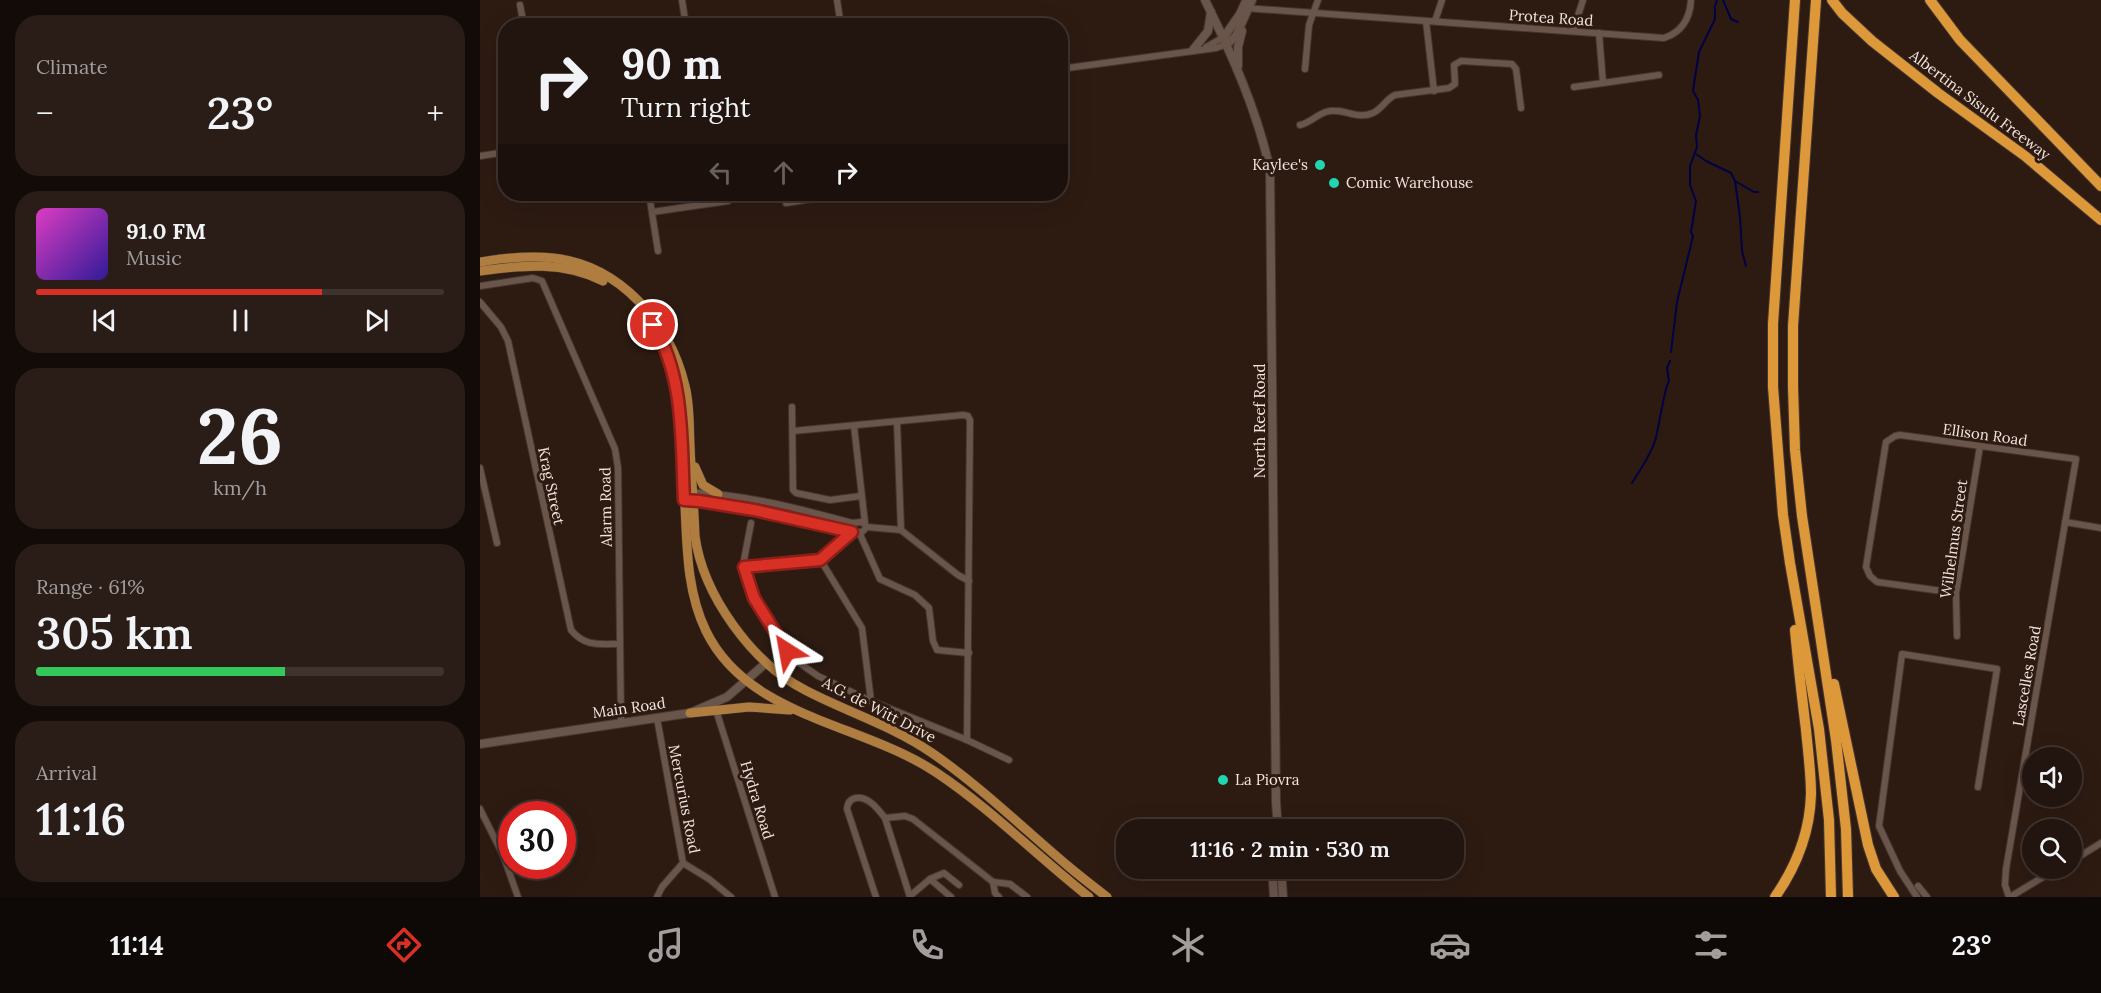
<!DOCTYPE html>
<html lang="en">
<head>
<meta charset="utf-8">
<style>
	body { margin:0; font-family:Lora,serif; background:#2a1d17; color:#f1f3f6; height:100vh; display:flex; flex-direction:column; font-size:22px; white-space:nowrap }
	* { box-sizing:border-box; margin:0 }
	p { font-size:20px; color:#a29e9e }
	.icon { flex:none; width:33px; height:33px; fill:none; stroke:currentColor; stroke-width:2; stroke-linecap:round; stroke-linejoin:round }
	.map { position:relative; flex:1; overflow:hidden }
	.drawer { display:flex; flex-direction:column; gap:15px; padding:15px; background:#130b08; width:480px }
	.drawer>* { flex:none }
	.hud { position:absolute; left:18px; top:18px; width:570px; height:183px; border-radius:24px; box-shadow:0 6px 24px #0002,0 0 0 2px #3f332e; background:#22140e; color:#f1f3f6; overflow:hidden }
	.buttons { position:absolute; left:1542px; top:747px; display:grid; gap:12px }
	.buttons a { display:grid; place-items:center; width:60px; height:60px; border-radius:50%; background:#22140e; box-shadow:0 6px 24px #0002,0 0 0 2px #3f332e; font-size:30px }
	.speed { position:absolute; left:18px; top:801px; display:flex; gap:12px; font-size:30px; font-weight:700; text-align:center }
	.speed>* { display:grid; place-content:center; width:78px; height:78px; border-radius:50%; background:#22140e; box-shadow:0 6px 24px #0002,0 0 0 2px #3f332e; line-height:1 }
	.speed .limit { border:9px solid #d22; background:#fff; color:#111 }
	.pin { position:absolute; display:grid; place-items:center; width:51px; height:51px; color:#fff; margin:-26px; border:3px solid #fff; border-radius:50%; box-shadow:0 2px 6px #0007 }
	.me { position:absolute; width:66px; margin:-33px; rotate:326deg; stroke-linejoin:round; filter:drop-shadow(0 0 4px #0008) }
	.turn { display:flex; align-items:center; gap:21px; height:126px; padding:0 24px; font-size:27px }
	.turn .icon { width:78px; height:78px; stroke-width:2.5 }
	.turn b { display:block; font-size:42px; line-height:51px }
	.lanes { display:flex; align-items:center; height:57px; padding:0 24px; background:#0003; justify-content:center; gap:30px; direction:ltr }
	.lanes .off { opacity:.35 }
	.big { font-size:45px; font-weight:600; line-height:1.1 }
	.drawer .widget { flex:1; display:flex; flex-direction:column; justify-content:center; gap:9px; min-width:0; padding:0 21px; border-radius:24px; background:#2a1d17 }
	.drawer .dial { align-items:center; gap:0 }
	.dial b { font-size:78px; line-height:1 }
	.song { display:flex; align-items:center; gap:18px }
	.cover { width:72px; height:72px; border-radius:9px; background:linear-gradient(135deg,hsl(310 70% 55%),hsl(250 70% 35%)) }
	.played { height:6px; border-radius:3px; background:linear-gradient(90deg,#d93025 70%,#3f332e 70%) }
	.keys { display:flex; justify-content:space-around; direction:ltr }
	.heat { display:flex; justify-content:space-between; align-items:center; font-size:33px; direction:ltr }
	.charge { height:9px; border-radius:4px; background:linear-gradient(90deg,#34c759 61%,#3f332e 0) }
	.trip { position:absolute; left:636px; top:819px; width:348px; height:60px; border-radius:24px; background:#22140e; box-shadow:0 6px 24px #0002,0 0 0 2px #3f332e; font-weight:600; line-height:60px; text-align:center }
	.dock { display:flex; height:96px; justify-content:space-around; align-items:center; background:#0e0806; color:#a29e9e }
	.dock .icon { width:42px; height:42px }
	.dock .current { color:#d93025 }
	.dock b { font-size:27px; color:#f1f3f6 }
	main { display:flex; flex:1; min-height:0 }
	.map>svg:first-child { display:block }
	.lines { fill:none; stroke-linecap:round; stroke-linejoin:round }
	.stream { stroke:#000245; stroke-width:2 }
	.street-casing { stroke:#463632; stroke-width:8 }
	.secondary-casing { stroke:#463632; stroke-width:10 }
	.primary-casing { stroke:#463632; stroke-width:10 }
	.highway-casing { stroke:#463632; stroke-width:12 }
	.street { stroke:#6a554a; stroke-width:6 }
	.secondary { stroke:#6a554a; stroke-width:8 }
	.primary { stroke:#af7d40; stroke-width:9 }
	.highway { stroke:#dd9839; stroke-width:10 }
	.route-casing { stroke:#8d1f18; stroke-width:15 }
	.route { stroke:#d93025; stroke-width:10 }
	.poi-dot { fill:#20d5b0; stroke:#2d1b12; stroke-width:2 }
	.labels { text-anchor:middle; stroke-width:6; stroke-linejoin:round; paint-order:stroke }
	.street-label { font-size:15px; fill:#f2e5df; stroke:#2d1b12 }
	.poi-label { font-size:15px; fill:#f2e5df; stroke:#2d1b12; text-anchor:start }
</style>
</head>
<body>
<main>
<section class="drawer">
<div class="widget"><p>Climate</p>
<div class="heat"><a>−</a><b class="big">23°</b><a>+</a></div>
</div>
<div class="widget">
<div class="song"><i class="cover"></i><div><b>91.0 FM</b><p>Music</p></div></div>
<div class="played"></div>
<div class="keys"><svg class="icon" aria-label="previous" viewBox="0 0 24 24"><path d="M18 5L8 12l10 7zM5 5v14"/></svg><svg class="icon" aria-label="pause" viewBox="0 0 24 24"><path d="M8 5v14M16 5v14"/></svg><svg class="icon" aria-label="next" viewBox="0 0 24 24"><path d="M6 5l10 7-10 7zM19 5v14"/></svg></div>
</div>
<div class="widget dial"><b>26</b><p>km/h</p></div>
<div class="widget"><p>Range · 61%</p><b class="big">305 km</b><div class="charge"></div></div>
<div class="widget"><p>Arrival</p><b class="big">11:16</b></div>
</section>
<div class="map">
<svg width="1621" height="897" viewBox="0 0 1621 897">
	<rect width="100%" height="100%" fill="#2d1b12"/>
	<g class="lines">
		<g class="stream">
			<path d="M1243,0L1251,19L1258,22"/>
			<path d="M1216,154L1226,161L1251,173L1255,181L1260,217L1262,251L1266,266"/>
			<path d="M1255,181L1274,192H1278"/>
			<path d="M1191,352L1197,302L1213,236L1211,232L1216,201L1210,185V166L1217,147L1216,135L1220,116L1218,100L1213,91L1214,84L1219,52L1235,19V6L1237,0"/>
			<path d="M1152,483C1160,470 1170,456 1175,441C1179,428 1184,389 1189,381L1187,368L1190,361"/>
		</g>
		<g class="street-casing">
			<g id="street">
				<path d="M202,0L206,26"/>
				<path d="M357,0L361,26"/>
				<path d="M40,5L44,26"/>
				<path d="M765,8L1184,38C1202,32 1210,18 1211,0"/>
				<path d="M946,21L954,91"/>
				<path d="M955,21L962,0"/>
				<path d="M1093,31L1103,0"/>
				<path d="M1119,33L1123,83L1179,75"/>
				<path d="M726,47L744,37"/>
				<path d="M580,69L736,48L747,44"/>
				<path d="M825,69L829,25L838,0"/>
				<path d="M1094,87L1123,83"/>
				<path d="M820,125C831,123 839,112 850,111C866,109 877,120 893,113C902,109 906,99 915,95L969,88L975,84L974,65L981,61L1032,64L1036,69L1041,108"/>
				<path d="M580,133L583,163L580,165"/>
				<path d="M0,156L26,152"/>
				<path d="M169,194L178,251"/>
				<path d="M306,203L343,197L346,194"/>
				<path d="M172,212L248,201"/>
				<path d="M0,286L53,278L62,281L135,449L138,468L141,723"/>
				<path d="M0,302L21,327L28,341L91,630C105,647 119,644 139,644"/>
				<path d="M312,407L313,490L316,493L350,500L381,496"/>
				<path d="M417,422L421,530L478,575L489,581"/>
				<path d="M374,426L385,523"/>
				<path d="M313,431L483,415L488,416L490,420L487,740"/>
				<path d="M0,468L17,543"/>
				<path d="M210,492C267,495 317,508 372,523L382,522L387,527L382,532H372L367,527L372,523"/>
				<path d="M211,500L274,510L369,531"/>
				<path d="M1585,522L1621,528"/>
				<path d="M271,523L264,560V573L281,610L315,660L338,676L391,701L487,740L529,760"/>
				<path d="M387,527L421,530"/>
				<path d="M379,532L400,579L435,595L449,608L453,641L457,650L489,653"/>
				<path d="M340,559L382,628L391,701"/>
				<path d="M264,567L340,559L372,532"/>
				<path d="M1476,593L1397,582L1390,576L1386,567L1406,442L1415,436L1420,435L1596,459L1526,869L1525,885L1529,897"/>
				<path d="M1477,636L1476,593L1500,446"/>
				<path d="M236,710L295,897"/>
				<path d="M177,718L203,863"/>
				<path d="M0,809L23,855L38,897"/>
				<path d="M1592,861L1621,843"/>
				<path d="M203,863L229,879L251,897"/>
				<path d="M450,879L464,873L479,885"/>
				<path d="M513,882L515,893L519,897"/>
				<path d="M1438,886L1447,897"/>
				<path d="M430,896L450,879L471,897"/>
				<path d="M177,897L182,887L203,863"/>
				<path d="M396,897L367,809C368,796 381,795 390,802C396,806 400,812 405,818"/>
				<path d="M430,897L405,818L425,816L433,819L513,882L530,884L547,897"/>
				<path d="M1437,897L1420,871L1399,826L1422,654L1517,669L1498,787"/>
				<path d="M1530,897L1578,868"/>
			</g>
		</g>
		<g class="secondary-casing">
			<g id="secondary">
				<path d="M725,0C752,55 777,110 790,170L796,802L798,830"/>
				<path d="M744,37L760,14L766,1"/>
				<path d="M747,44L756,36L772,0"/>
				<path d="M713,50L728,31L731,12"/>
				<path d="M758,66V47L762,31"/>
				<path d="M0,744L210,713L247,697L286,663"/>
				<path d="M792,868L794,897"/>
				<path d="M801,868L803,897"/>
			</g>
		</g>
		<g class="primary-casing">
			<g id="primary">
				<path d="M0,262C24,258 48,255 73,258C140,265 190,323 205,386C210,405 209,425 210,445C211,475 214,505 215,536C223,595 272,663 325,690C367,712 413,726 452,753C500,786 543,828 588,866C601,877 614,887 627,897"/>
				<path d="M0,271C42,265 84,261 123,281"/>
				<path d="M187,352L194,377L198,401C201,436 203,471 205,506C207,548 207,592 226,631C268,718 383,723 457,773C511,809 558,857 609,897"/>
				<path d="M215,467L223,485L238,494"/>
				<path d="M210,713L269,707L310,710"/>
			</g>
		</g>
		<g class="highway-casing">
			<g id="highway">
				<path d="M1315,0L1293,324V387L1303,515L1310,563L1339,729L1349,820L1351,897"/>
				<path d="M1336,0L1313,326V387L1315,450L1322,516L1356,740L1366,829L1368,897"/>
				<path d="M1352,0L1362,13L1392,41L1458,93L1545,156L1621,220"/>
				<path d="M1450,0L1480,40L1621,186"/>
				<path d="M1354,684L1388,845L1396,869L1414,897"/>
				<path d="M1295,897C1316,867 1330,831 1331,794C1331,773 1328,751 1326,730C1322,697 1318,663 1315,630"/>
			</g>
		</g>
		<use href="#street" class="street"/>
		<use href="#secondary" class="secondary"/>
		<use href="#primary" class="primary"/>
		<use href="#highway" class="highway"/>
	</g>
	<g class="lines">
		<g class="route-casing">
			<path id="route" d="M173,325C205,377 201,442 204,500L219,501L274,510L372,532L340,560L264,567L274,598L307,651"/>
		</g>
		<use href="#route" class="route"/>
	</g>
	<g class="poi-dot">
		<circle cx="840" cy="165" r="6"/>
		<circle cx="854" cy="183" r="6"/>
		<circle cx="743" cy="780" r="6"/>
	</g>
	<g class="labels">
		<g class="street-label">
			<text transform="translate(1071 18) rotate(4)" y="5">Protea Road</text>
			<text transform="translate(1500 105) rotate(37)" y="5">Albertina Sisulu Freeway</text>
			<text transform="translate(780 421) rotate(-90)" y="5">North Reef Road</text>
			<text transform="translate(1505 435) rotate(8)" y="5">Ellison Road</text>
			<text transform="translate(71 486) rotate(78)" y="5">Krag Street</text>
			<text transform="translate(126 507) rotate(-91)" y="5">Alarm Road</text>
			<text transform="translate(1474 539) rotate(-82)" y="5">Wilhelmus Street</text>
			<text transform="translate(1547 676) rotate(-80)" y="5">Lascelles Road</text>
			<text transform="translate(149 708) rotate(-8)" y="5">Main Road</text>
			<text transform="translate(399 710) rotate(27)" y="5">A.G. de Witt Drive</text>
			<text transform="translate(204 799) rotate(79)" y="5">Mercurius Road</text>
			<text transform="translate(277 800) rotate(73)" y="5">Hydra Road</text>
		</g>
		<g class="poi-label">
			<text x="828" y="170" text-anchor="end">Kaylee's</text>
			<text x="866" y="188">Comic Warehouse</text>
			<text x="755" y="785">La Piovra</text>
		</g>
	</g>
</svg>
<div class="buttons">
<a><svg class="icon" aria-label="sound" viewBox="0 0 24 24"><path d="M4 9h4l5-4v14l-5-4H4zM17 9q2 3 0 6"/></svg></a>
<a><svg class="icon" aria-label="search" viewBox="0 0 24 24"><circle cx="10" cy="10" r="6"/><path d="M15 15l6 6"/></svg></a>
</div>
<div class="speed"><div class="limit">30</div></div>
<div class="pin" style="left:173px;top:325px;background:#d93025"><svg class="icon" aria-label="arrive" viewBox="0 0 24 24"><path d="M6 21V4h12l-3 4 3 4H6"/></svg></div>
<svg class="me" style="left:307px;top:651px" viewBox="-20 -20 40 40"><path d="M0-17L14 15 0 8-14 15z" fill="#d93025" stroke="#fff" stroke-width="4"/></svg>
<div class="trip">11:16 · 2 min · 530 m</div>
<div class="hud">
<div class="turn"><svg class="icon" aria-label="right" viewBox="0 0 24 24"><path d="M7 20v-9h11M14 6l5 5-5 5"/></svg><div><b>90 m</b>Turn right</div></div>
<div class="lanes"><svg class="icon off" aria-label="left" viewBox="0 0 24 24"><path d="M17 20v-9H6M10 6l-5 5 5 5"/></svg><svg class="icon off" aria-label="ahead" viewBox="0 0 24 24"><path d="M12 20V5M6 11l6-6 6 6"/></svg><svg class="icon" aria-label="right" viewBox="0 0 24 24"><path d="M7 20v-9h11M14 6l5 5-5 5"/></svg></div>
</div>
</div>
</main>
<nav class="dock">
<b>11:14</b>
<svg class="icon current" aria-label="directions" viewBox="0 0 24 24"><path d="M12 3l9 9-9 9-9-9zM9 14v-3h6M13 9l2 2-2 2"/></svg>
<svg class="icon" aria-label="music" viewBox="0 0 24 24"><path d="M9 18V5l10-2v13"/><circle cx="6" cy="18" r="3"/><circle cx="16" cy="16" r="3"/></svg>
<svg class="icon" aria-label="phone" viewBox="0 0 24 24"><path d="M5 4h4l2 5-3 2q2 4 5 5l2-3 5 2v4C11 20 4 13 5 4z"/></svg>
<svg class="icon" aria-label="climate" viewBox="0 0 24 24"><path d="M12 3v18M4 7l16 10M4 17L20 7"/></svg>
<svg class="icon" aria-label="car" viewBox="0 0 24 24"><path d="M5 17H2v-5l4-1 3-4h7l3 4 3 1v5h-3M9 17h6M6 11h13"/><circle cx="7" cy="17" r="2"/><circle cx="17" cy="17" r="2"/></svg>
<svg class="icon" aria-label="filters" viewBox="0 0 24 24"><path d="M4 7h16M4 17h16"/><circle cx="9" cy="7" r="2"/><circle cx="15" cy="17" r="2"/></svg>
<b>23°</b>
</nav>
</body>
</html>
